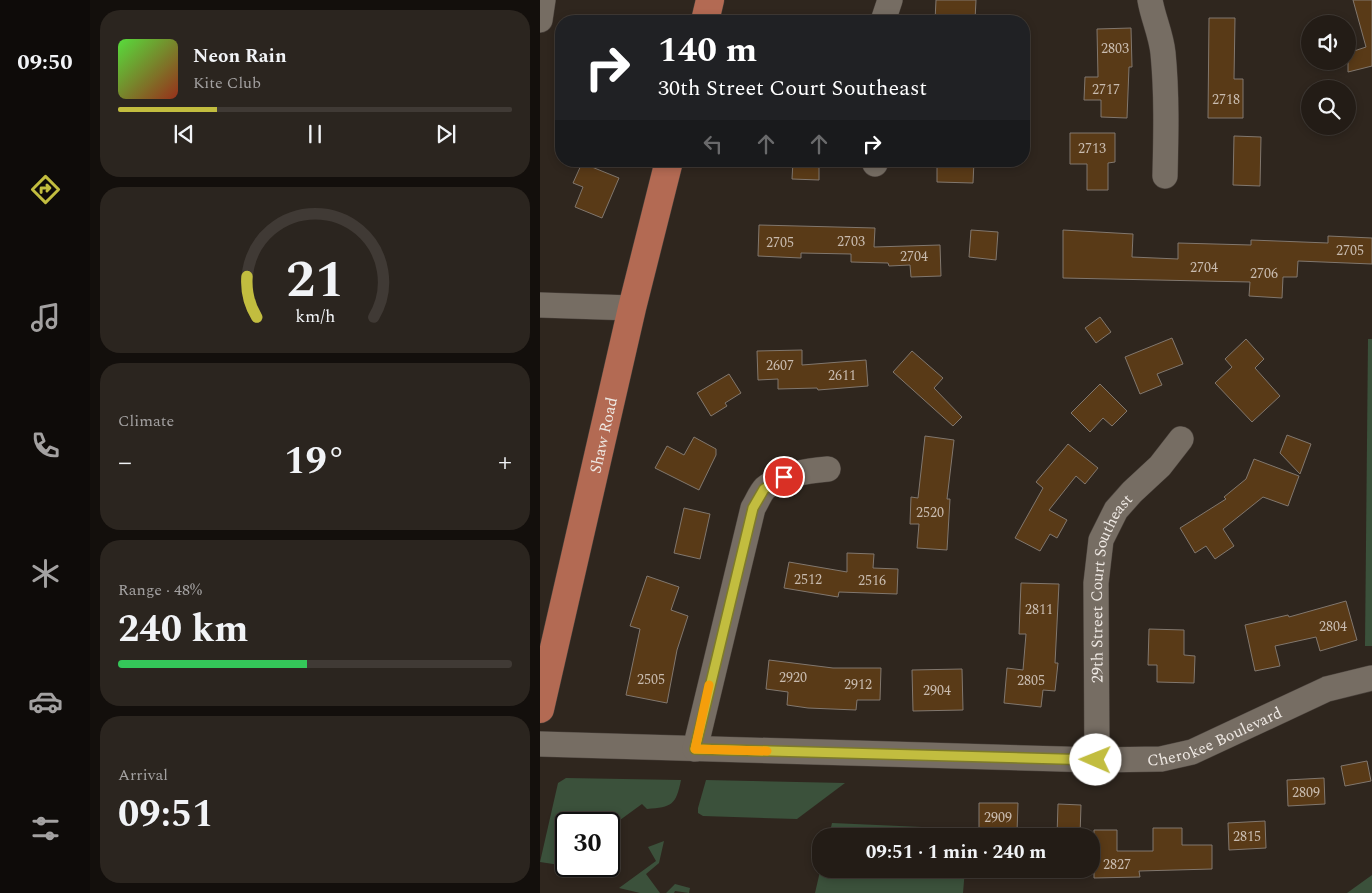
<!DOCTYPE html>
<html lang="en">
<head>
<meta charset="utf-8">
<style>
	body { margin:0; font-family:Spectral,serif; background:#2b251f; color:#f1f3f6; height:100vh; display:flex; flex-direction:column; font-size:19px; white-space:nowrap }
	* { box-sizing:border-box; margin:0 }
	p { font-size:16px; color:#a3a1a1 }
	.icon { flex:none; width:28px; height:28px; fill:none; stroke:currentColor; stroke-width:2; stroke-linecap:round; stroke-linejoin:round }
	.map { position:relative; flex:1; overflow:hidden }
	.panel { display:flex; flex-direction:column; gap:10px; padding:10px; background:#130f0c; width:450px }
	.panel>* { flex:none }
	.hud { position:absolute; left:15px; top:15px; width:475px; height:152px; border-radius:20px; box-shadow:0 2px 8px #0003,0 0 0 1px #403a35; background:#202124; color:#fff; overflow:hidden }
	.tools { position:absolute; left:761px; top:15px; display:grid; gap:10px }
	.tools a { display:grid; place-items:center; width:55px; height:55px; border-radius:50%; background:#231c16; box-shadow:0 2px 8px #0003,0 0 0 1px #403a35; font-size:25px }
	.speed { position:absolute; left:15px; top:812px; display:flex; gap:10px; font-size:25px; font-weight:700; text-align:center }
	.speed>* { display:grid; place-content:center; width:65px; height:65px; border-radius:50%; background:#231c16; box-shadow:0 2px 8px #0003,0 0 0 1px #403a35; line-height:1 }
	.speed .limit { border:2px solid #111; border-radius:8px; background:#fff; color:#111 }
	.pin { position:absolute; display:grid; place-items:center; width:42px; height:42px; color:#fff; margin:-21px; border:2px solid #fff; border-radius:50%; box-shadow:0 1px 5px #0007 }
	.me { position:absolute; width:55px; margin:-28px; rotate:271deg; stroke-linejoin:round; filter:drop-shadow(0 0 4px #0008) }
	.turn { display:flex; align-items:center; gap:18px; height:105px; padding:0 20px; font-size:22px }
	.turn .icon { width:65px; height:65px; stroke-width:2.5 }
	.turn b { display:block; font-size:35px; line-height:42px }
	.lanes { display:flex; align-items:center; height:48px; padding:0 20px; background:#0003; justify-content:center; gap:25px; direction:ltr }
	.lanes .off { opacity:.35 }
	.big { font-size:38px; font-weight:700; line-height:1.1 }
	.panel .tile { flex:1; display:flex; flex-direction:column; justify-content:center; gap:8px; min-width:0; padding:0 18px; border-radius:20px; background:#2b251f }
	.panel .dial { align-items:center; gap:0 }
	.dial svg { height:130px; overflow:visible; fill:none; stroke:#403a35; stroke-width:7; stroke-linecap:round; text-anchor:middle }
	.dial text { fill:#f1f3f6; stroke:none }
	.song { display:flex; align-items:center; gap:15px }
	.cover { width:60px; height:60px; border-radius:8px; background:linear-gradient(135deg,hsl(110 70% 55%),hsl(10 70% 35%)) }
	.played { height:5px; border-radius:2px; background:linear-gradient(90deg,#c2bd3f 25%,#403a35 25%) }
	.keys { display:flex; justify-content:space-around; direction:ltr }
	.heat { display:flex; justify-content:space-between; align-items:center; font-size:28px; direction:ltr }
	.charge { height:8px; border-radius:4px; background:linear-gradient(90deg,#34c759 48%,#403a35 0) }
	.trip { position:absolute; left:272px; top:828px; width:288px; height:50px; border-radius:20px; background:#231c16; box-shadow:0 2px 8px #0003,0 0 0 1px #403a35; font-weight:700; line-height:50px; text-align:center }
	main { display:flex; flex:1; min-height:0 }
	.dock { display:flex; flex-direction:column; width:90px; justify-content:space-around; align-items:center; background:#0e0b09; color:#a3a1a1 }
	.dock .icon { width:35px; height:35px }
	.dock .active { color:#c2bd3f }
	.dock b { font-size:22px; color:#f1f3f6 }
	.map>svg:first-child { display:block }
	.green { fill:#3b513b }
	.building { fill:#593a17; stroke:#81776e }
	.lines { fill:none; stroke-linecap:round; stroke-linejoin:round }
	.minor-casing { stroke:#4b433d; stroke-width:26 }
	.major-casing { stroke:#4b433d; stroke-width:29 }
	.minor { stroke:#766d63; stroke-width:25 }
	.major { stroke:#b36a53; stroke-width:28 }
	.route-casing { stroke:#7e7b29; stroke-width:12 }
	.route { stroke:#c2bd3f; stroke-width:9 }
	.slow { stroke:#f59e0b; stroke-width:9 }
	.labels { text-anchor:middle; stroke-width:5; stroke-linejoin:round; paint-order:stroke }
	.number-label { font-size:14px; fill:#c9bcb0 }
	.street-label { font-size:16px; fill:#eee8e3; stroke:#251d15 }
</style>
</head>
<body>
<main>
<nav class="dock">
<b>09:50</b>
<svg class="icon active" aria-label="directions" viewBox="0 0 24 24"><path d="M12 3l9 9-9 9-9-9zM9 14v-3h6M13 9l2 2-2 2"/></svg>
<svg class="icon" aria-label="music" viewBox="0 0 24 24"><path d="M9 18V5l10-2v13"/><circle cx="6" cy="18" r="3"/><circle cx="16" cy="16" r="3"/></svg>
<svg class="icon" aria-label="phone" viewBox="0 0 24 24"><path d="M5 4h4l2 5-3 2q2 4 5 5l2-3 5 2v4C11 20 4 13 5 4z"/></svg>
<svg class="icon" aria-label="climate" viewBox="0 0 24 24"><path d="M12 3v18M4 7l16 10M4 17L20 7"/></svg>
<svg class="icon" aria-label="car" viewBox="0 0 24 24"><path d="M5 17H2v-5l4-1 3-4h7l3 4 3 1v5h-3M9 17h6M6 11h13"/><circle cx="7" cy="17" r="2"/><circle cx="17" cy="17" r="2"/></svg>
<svg class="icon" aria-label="filters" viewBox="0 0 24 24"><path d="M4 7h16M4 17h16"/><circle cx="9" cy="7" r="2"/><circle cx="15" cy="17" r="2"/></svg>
</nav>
<section class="panel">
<div class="tile">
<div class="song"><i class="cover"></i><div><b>Neon Rain</b><p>Kite Club</p></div></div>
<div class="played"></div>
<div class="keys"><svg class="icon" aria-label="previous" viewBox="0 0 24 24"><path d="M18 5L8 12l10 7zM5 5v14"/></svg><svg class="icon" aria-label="pause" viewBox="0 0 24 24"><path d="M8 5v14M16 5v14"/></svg><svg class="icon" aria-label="next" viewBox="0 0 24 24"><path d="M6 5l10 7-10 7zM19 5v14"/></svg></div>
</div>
<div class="tile dial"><svg viewBox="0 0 100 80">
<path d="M14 69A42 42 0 1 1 86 69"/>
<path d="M14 69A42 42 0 0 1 8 44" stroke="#c2bd3f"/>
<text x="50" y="56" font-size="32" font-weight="700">21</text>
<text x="50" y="72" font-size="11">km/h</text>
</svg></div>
<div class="tile"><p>Climate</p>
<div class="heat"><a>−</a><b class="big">19°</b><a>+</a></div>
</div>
<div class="tile"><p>Range · 48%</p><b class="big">240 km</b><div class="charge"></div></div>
<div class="tile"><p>Arrival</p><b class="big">09:51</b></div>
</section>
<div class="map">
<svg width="832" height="893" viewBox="0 0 832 893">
	<rect width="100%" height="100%" fill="#2f261e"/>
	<g class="green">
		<path d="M828,339H832V646H825Z"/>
		<path d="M26,778L141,780C136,805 132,807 107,809L102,804L69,828V824H26V866L0,862L18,783Z"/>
		<path d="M166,780L305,783L257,819L163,816L158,813V808Z"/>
		<path d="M292,823L427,829V836H289Z"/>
		<path d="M124,841L119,863L106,874L120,893H100L79,888L116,861L108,847Z"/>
		<path d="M281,867V869H425L423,893H275Z"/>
		<path d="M832,875V893H807Z"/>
		<path d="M135,884L150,888L149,893L135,891L134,893H126Z"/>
	</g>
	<g class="building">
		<path d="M396,0H436L435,20L395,21Z"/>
		<path d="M813,0H832V66L808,72V53L826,47Z"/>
		<path d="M669,18H695L694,79H703V118H668Z"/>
		<path d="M591,28L592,67H589L587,118L561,117V100H544L545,77H558L557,29Z"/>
		<path d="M530,133H575V162L568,163V190H547V164H530Z"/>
		<path d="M694,136L721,137L720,186L693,185Z"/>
		<path d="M253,161H279V180L252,179Z"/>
		<path d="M397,161H434L433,183L397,182Z"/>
		<path d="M42,163L79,178L62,218L35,207L43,187L33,183Z"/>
		<path d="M219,225L335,228L334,247L400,245L401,276L371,277L370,265L349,266L348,263L311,262V254L261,253V258L218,256Z"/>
		<path d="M431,230L458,232L456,260L429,257Z"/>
		<path d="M523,230L593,234L592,257L638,259V243L711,245V240L788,243V236L832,238V264L758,261L757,277H743L742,298L709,296L710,282L523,278Z"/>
		<path d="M560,317L571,332L556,343L545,328Z"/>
		<path d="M632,338L643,364L617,374L622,385L600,394L585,357Z"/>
		<path d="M706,339L724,359L715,368L740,396L712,422L675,383L692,367L685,359Z"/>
		<path d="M262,350V365L326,360L328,386L278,390L277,388L238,389V379L218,380L217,351Z"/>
		<path d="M372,351L403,378L394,388L422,417L413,426L353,372Z"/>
		<path d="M189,374L201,393L185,403L187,406L171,416L157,393Z"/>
		<path d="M560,384L587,411L572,426L563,418L550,432L531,413Z"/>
		<path d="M747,435L771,444L760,474L740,453Z"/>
		<path d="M385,436L414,440L407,499H410L407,550L377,548L379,524H370L371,497L378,498Z"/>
		<path d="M154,437L176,449V455L159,490L115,468L127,446L144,455Z"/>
		<path d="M528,444L558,468L545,484L536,476L509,510L527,520L517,538L510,534L500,551L475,538L503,488L496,482Z"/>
		<path d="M714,459L759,476L748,506L723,497L683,529L694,546L675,559L666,546L655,553L640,528L686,499L684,497L706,479Z"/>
		<path d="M144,508L170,514L160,559L134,553Z"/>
		<path d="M307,553L334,554L333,568L358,569L357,594L299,592L298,597L244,588L249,562L307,572Z"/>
		<path d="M107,576L139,587L131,610L148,616L137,650L127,703L86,695L100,629L90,626Z"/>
		<path d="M481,583L519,584L515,663H518L515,691L503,690L501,707L464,703L467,668L483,670L486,634H479Z"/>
		<path d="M806,601L817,640L780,651L776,637L735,646L740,666L715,671L705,625L748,615L749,617Z"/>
		<path d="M609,629L644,630V655L655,656L654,683L617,682V665H608Z"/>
		<path d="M229,660L293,668H341L340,700H317L316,710L268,708L247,705L248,692L226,689Z"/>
		<path d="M422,669L423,710L373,711L372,670Z"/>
		<path d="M827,761L831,781L805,786L801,766Z"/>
		<path d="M784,778L785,804L748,806L747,780Z"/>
		<path d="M439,803H478L477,832L439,831Z"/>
		<path d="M518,804L541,805L540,836H517Z"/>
		<path d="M725,821L726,848L689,850L688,823Z"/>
		<path d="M613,828H642V845H672V869L599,871L600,877L554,878V830H577V851H613Z"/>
	</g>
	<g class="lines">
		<g class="minor-casing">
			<g id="minor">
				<path d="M610,0C613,18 621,34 623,53C627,94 626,135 625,176"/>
				<path d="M0,20L3,0"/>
				<path d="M343,21L350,0"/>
				<path d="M335,164V161"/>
				<path d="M0,305L92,308"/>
				<path id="s1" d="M0,744L557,760L621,759L652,752L787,689L832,678"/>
				<path d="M155,749L213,508C217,502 220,493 225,488C243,474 267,471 288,469"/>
				<path id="s2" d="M557,760L556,583L561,540L576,510L592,492L620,466L641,439"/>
			</g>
		</g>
		<g class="major-casing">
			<g id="major">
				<path d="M165,21L170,0"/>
				<path id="s3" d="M0,709L92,308L129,161"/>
			</g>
		</g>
		<use href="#minor" class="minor"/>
		<use href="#major" class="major"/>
	</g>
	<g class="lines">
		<g class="route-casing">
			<path id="route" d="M244,477L224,489L213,508L155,749L556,760"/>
		</g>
		<use href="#route" class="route"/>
		<path class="slow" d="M169,685L155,749L227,751"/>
	</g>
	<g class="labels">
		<g class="number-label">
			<text x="575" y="53">2803</text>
			<text x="566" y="94">2717</text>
			<text x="686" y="104">2718</text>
			<text x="552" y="153">2713</text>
			<text x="311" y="246">2703</text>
			<text x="240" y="247">2705</text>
			<text x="810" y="255">2705</text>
			<text x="374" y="261">2704</text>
			<text x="664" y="272">2704</text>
			<text x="724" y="278">2706</text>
			<text x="240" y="370">2607</text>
			<text x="302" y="380">2611</text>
			<text x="390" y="517">2520</text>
			<text x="268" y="584">2512</text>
			<text x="332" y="585">2516</text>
			<text x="499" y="614">2811</text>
			<text x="793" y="631">2804</text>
			<text x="253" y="682">2920</text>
			<text x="111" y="684">2505</text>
			<text x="491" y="685">2805</text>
			<text x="318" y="689">2912</text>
			<text x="397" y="695">2904</text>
			<text x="766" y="797">2809</text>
			<text x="458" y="822">2909</text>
			<text x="707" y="841">2815</text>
			<text x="577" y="869">2827</text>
		</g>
		<g class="street-label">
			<text dy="6" stroke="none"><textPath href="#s3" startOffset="281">Shaw Road</textPath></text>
			<text dy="6" stroke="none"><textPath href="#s2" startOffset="175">29th Street Court Southeast</textPath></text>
			<text dy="6" stroke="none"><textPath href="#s1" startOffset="679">Cherokee Boulevard</textPath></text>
		</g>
	</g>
</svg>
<div class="tools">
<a><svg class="icon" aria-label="sound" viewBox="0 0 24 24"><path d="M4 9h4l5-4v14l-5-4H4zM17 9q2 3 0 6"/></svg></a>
<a><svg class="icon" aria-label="search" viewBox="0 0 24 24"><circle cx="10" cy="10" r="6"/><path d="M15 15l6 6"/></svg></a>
</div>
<div class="speed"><div class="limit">30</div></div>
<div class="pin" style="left:244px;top:477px;background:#d93025"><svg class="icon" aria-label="arrive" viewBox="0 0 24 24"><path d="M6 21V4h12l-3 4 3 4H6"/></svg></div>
<svg class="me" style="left:556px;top:760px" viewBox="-20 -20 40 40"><circle r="19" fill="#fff"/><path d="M0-13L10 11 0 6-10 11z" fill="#c2bd3f"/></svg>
<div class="trip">09:51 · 1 min · 240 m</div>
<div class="hud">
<div class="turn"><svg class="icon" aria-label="right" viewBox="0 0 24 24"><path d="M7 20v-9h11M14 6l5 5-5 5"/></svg><div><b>140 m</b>30th Street Court Southeast</div></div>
<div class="lanes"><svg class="icon off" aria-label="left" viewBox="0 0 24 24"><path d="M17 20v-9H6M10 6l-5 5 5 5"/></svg><svg class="icon off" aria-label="ahead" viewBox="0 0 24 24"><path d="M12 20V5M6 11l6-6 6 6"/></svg><svg class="icon off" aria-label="ahead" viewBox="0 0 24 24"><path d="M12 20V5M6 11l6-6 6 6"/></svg><svg class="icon" aria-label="right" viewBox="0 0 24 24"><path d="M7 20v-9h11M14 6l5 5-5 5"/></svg></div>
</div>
</div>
</main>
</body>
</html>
